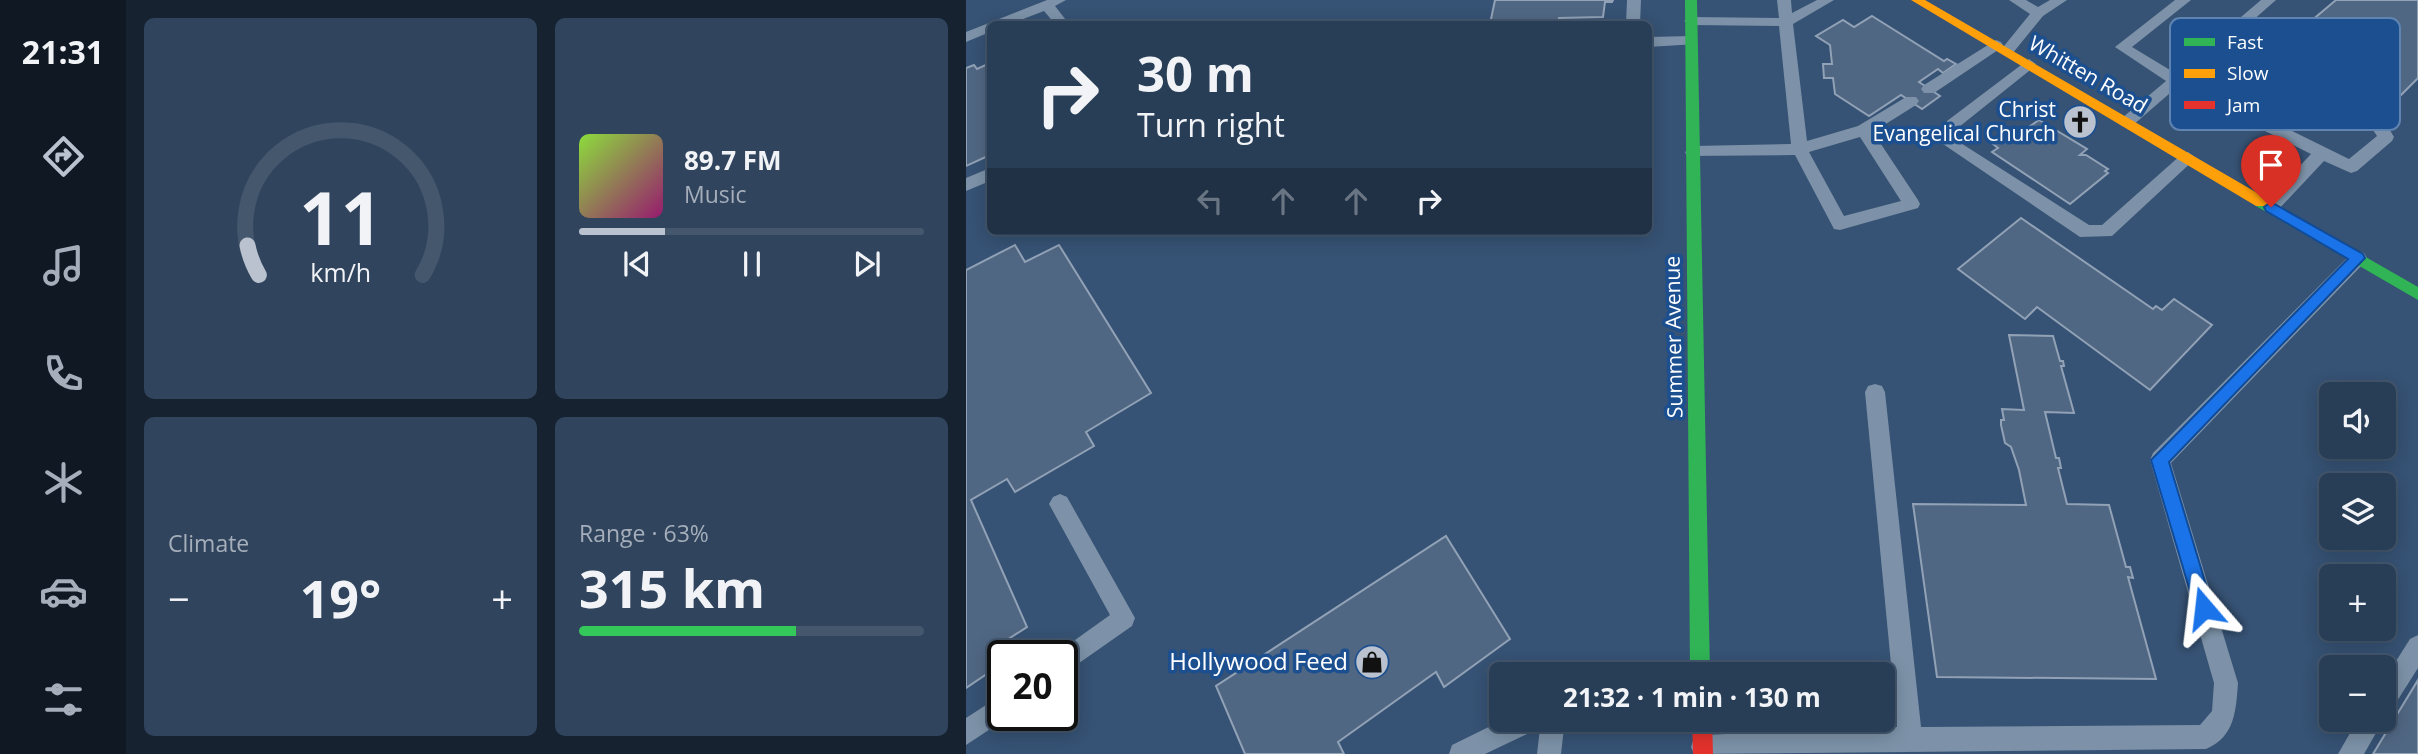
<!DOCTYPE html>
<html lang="en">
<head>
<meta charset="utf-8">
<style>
	body { margin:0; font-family:"Open Sans",sans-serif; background:#30455d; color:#f1f3f6; height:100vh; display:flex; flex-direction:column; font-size:26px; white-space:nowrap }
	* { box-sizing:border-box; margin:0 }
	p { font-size:23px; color:#a5aeba }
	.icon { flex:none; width:38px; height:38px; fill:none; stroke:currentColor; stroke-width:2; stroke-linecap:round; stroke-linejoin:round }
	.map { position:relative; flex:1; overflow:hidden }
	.details { display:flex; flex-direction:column; gap:18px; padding:18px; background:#162230; width:840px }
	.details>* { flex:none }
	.guide { position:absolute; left:21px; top:21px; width:665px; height:214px; border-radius:10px; box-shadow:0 4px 18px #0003,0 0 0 2px #44576d; background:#283e57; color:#f1f3f6; overflow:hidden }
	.tools { position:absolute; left:1353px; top:382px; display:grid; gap:14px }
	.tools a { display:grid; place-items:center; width:77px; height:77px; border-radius:10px; background:#283e57; box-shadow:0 4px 18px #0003,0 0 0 2px #44576d; font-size:35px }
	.speed { position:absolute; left:21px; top:640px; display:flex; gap:14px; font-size:35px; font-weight:700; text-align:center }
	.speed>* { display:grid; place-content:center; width:91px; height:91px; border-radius:50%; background:#283e57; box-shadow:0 4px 18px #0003,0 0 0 2px #44576d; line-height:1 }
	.speed .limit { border:4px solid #111; border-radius:10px; background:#fff; color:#111 }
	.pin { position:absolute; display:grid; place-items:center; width:60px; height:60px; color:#fff; margin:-72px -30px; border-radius:50% 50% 50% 0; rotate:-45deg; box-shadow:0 0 7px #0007 }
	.pin .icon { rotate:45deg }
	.me { position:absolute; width:77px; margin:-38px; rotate:343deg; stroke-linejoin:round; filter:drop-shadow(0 0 5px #0008) }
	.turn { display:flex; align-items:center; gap:24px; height:147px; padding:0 35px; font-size:32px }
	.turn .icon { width:91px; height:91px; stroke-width:2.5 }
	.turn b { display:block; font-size:49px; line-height:60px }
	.lanes { display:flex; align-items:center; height:66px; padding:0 35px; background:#0003; justify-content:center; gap:35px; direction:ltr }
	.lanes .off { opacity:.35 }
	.big { font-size:52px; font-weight:700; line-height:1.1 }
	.details .card { flex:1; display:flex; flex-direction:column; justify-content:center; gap:10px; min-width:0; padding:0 24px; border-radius:10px; background:#30455d }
	.details .dial { align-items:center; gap:0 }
	.dial svg { height:182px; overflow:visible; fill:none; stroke:#44576d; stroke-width:7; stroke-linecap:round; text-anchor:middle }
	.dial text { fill:#f1f3f6; stroke:none }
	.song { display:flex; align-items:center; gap:21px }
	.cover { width:84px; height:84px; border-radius:10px; background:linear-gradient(135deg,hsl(90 70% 55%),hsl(320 70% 35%)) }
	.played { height:7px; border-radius:4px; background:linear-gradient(90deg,#b9c2ce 25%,#44576d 25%) }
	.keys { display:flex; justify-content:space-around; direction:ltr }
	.heat { display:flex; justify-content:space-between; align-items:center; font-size:38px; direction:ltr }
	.charge { height:10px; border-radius:5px; background:linear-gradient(90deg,#34c759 63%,#44576d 0) }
	.details .tiles { flex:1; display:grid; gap:18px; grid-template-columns:repeat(2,1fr) }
	.trip { position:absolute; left:523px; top:662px; width:406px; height:70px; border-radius:10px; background:#283e57; box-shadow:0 4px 18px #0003,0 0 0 2px #44576d; font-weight:700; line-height:70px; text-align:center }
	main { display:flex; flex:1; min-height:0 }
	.menu { display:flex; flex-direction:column; width:126px; justify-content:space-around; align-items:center; background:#101923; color:#a5aeba }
	.menu .icon { width:49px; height:49px }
	.menu .active { color:#b9c2ce }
	.menu b { font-size:32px; color:#f1f3f6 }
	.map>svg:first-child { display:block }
	.building { fill:#506783; stroke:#92a2b6; stroke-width:2 }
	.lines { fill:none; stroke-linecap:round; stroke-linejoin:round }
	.lane { fill:#7d92a8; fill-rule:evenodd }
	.fast { fill:#30b455; fill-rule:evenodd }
	.slow { fill:#ff9f0a; fill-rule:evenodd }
	.jam { fill:#e5322d; fill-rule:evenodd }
	.route { fill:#1a73e8; stroke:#114b97; stroke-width:2 }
	.labels { text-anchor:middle; stroke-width:7; stroke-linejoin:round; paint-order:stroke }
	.street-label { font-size:21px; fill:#fff; stroke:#1b4f8f }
	.poi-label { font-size:21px; fill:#fff; stroke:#1b4f8f; text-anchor:end }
	.near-poi-label { font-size:24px; fill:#fff; stroke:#1b4f8f; text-anchor:end }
	.key { fill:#1b4f8f; stroke:#5f84b1; stroke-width:2 }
	.key-label { font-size:19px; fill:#fff }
</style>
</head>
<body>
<main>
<nav class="menu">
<b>21:31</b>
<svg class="icon active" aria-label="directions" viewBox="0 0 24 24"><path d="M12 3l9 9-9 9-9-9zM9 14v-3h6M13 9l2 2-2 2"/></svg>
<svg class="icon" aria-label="music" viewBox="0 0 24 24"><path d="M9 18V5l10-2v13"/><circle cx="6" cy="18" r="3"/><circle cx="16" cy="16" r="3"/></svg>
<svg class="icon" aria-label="phone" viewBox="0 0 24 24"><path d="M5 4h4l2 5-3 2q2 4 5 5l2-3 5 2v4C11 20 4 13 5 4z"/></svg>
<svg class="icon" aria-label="climate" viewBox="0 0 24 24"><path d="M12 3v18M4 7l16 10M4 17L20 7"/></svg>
<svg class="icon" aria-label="car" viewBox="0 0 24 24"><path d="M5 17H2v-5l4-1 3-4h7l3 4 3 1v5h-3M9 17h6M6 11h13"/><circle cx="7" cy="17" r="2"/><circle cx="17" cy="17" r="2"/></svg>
<svg class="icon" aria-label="filters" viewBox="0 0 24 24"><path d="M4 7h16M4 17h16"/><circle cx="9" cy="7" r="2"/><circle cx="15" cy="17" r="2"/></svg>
</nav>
<section class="details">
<div class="tiles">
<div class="card dial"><svg viewBox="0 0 100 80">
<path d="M14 69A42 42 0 1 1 86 69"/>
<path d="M14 69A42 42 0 0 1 9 56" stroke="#b9c2ce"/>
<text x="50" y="56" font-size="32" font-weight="700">11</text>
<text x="50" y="72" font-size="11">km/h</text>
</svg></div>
<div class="card">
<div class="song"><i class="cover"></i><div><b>89.7 FM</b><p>Music</p></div></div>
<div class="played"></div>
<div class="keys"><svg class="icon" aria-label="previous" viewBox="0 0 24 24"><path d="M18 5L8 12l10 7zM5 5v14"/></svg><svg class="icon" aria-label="pause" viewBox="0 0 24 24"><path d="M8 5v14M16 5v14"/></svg><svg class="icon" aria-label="next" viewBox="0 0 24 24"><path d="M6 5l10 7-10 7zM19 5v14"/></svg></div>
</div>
<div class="card"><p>Climate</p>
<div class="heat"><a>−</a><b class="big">19°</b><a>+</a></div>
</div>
<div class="card"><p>Range · 63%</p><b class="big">315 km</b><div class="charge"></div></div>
</div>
</section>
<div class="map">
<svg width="1452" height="754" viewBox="0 0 1452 754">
	<rect width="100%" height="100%" fill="#365274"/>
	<g class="building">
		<path d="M529,0H647L646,2H639L637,17L593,18L592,24H524Z"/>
		<path d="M1370,0H1452V78L1425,105L1313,48Z"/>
		<path d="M906,16L978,61L981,59L990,64L977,73L972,69L953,82L974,96L956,109L935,95L903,116L869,94L867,78H858L857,64H866L864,45L850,36L877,20L888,27Z"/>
		<path d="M24,63V155L0,166V68L8,65L11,69Z"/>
		<path d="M1073,120L1121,149L1114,155H1120L1142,169L1139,171L1142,173L1104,204L1026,152L1032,148L1027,144L1034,139L1039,143Z"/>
		<path d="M1055,218L1187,309L1190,306L1196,310L1208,299L1246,325L1184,390L1071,307L1059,319L992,269Z"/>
		<path d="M49,245L59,262L93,245L185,393L120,432L128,446L49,492L41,479L5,500L61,627L33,645L38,656L37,663L0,688V270Z"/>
		<path d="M1043,335L1087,336L1094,361H1097L1098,366H1095L1108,413L1079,412L1090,458H1093L1095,468H1092L1101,504L1143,505L1160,567H1164L1167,578L1162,577L1190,679L971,677L947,504L1060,505L1053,470L1045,447L1039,443L1035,425V420H1038L1036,409L1058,410Z"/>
		<path d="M480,536L544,639L478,687L470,672L372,742L378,754H279L250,686Z"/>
		<path d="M1452,680V754H1407Z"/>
	</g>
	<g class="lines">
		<g class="lane">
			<path d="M81,0H100L89,6L103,24H89L78,11L44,24H24V32L0,42V32Z"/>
			<path d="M661,0H675L674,24H660Z"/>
			<path d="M811,0H825L826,13L851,0H868L827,24L841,141L892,126L940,97H950L953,101L950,105L907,132L952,200L954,204L952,208L874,230L868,229L829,155L721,156L719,152L727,146L825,144L813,26L725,25L718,21L725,17L813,18ZM894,137L935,201L878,216L843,152Z"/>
			<path d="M1043,0H1060L1072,7L1084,0H1101L1077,16L1046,54L1041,56L1034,51L1064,14Z"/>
			<path d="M1209,0H1225L1166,47L1209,73L1295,0H1310L1260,44L1419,122L1428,137L1426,141L1391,171L1385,173L1358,161L1311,211H1299L1297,207L1299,203L1345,154L1211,87L1166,126H1156L1153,122L1156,118L1200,81L1149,47ZM1252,52L1407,130L1411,136L1383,159L1220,79Z"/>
			<path d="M726,36L731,38V44L682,47V37Z"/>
			<path d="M1030,40L1035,42L1037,45L1035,48L968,93H958L955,89L958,85Z"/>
			<path d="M1063,59L1070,64L1068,67L993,127L990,140L1123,225H1136L1216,154L1222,152L1230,158L1146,236L1114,237L974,142L981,121Z"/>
			<path d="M24,168V181L0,191V178Z"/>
			<path d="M1392,251L1398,253L1401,258L1398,263L1205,463L1272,683C1270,710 1269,737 1240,749L728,754L725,747L728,738L737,735L931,727L899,392L902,386L909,384L916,386L919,392L955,727L1234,725L1246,711L1248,683L1184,460L1187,453L1386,253Z"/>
			<path d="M94,494L101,497L169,618L166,626L96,675V656L88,655L144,615L83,504L87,497Z"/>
			<path d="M1452,635V668L1426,709L1418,713V680L1444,639Z"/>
			<path d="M37,694V716H44L0,745V718Z"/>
			<path d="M1418,717V719L1398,754H1372L1392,719Z"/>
			<path d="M539,719H599L595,754H571L574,728L519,754H483L486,745Z"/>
		</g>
		<g class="fast">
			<path d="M719,0H731L744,674H724Z"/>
			<path d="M1295,197L1452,287V300L1290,206L1288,202Z"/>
		</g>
		<path class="slow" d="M945,0H959L1300,198L1302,202L1300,206H1290Z"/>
		<path class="jam" d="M726,719H746L747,754H727Z"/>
	</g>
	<path class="route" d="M1305,202L1397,254L1399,258L1203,462L1247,608L1245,615L1238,618L1231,615L1229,608L1185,460L1382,259L1300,211L1298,207Z"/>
	<defs>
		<g id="church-disc" transform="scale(1.75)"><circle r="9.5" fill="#b9c2ce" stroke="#1b4f8f"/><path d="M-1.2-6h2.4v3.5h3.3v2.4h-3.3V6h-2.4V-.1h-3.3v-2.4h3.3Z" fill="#111"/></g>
		<g id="shop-disc" transform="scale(1.75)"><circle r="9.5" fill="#b9c2ce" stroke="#1b4f8f"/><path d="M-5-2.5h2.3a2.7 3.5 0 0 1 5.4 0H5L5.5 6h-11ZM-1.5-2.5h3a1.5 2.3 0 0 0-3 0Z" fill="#111"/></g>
	</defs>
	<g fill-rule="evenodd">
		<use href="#church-disc" x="1114" y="122"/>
		<use href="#shop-disc" x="406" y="662"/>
	</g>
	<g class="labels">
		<g class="street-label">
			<text transform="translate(1122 75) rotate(30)" y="7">Whitten Road</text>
			<text transform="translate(708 337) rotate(-91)" y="7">Summer Avenue</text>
		</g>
		<g class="poi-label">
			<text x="1090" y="117">Christ<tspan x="1090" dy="24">Evangelical Church</tspan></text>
		</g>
		<g class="near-poi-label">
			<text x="382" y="670">Hollywood Feed</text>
		</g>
	</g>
	<rect x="1204" y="18" width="230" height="112" rx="10" class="key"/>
	<rect x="1218" y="38" width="31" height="8" fill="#30b455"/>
	<rect x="1218" y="69" width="31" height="9" fill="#ff9f0a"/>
	<rect x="1218" y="101" width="31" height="8" fill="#e5322d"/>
	<g class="key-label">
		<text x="1261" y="49">Fast</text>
		<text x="1261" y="80">Slow</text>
		<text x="1261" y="112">Jam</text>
	</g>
</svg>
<div class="tools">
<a><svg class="icon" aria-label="sound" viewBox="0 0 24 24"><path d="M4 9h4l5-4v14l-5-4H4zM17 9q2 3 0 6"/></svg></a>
<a><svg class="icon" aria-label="layers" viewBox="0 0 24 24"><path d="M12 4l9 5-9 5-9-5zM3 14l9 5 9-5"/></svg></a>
<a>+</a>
<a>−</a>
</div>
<div class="speed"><div class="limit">20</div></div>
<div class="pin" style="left:1305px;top:207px;background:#d93025"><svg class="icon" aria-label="arrive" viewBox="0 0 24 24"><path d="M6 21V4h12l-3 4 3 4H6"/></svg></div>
<svg class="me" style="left:1238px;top:608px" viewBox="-20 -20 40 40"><path d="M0-17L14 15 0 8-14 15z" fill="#1a73e8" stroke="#fff" stroke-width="4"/></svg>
<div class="trip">21:32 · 1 min · 130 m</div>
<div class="guide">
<div class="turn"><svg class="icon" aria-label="right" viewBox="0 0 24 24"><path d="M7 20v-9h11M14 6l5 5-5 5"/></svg><div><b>30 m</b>Turn right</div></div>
<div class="lanes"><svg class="icon off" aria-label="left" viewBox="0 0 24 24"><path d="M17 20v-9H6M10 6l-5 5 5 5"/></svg><svg class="icon off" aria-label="ahead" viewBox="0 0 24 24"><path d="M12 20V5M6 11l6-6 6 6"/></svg><svg class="icon off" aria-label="ahead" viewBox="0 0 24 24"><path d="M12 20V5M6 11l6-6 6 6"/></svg><svg class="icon" aria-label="right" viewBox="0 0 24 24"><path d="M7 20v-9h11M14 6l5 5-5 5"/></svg></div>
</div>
</div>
</main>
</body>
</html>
